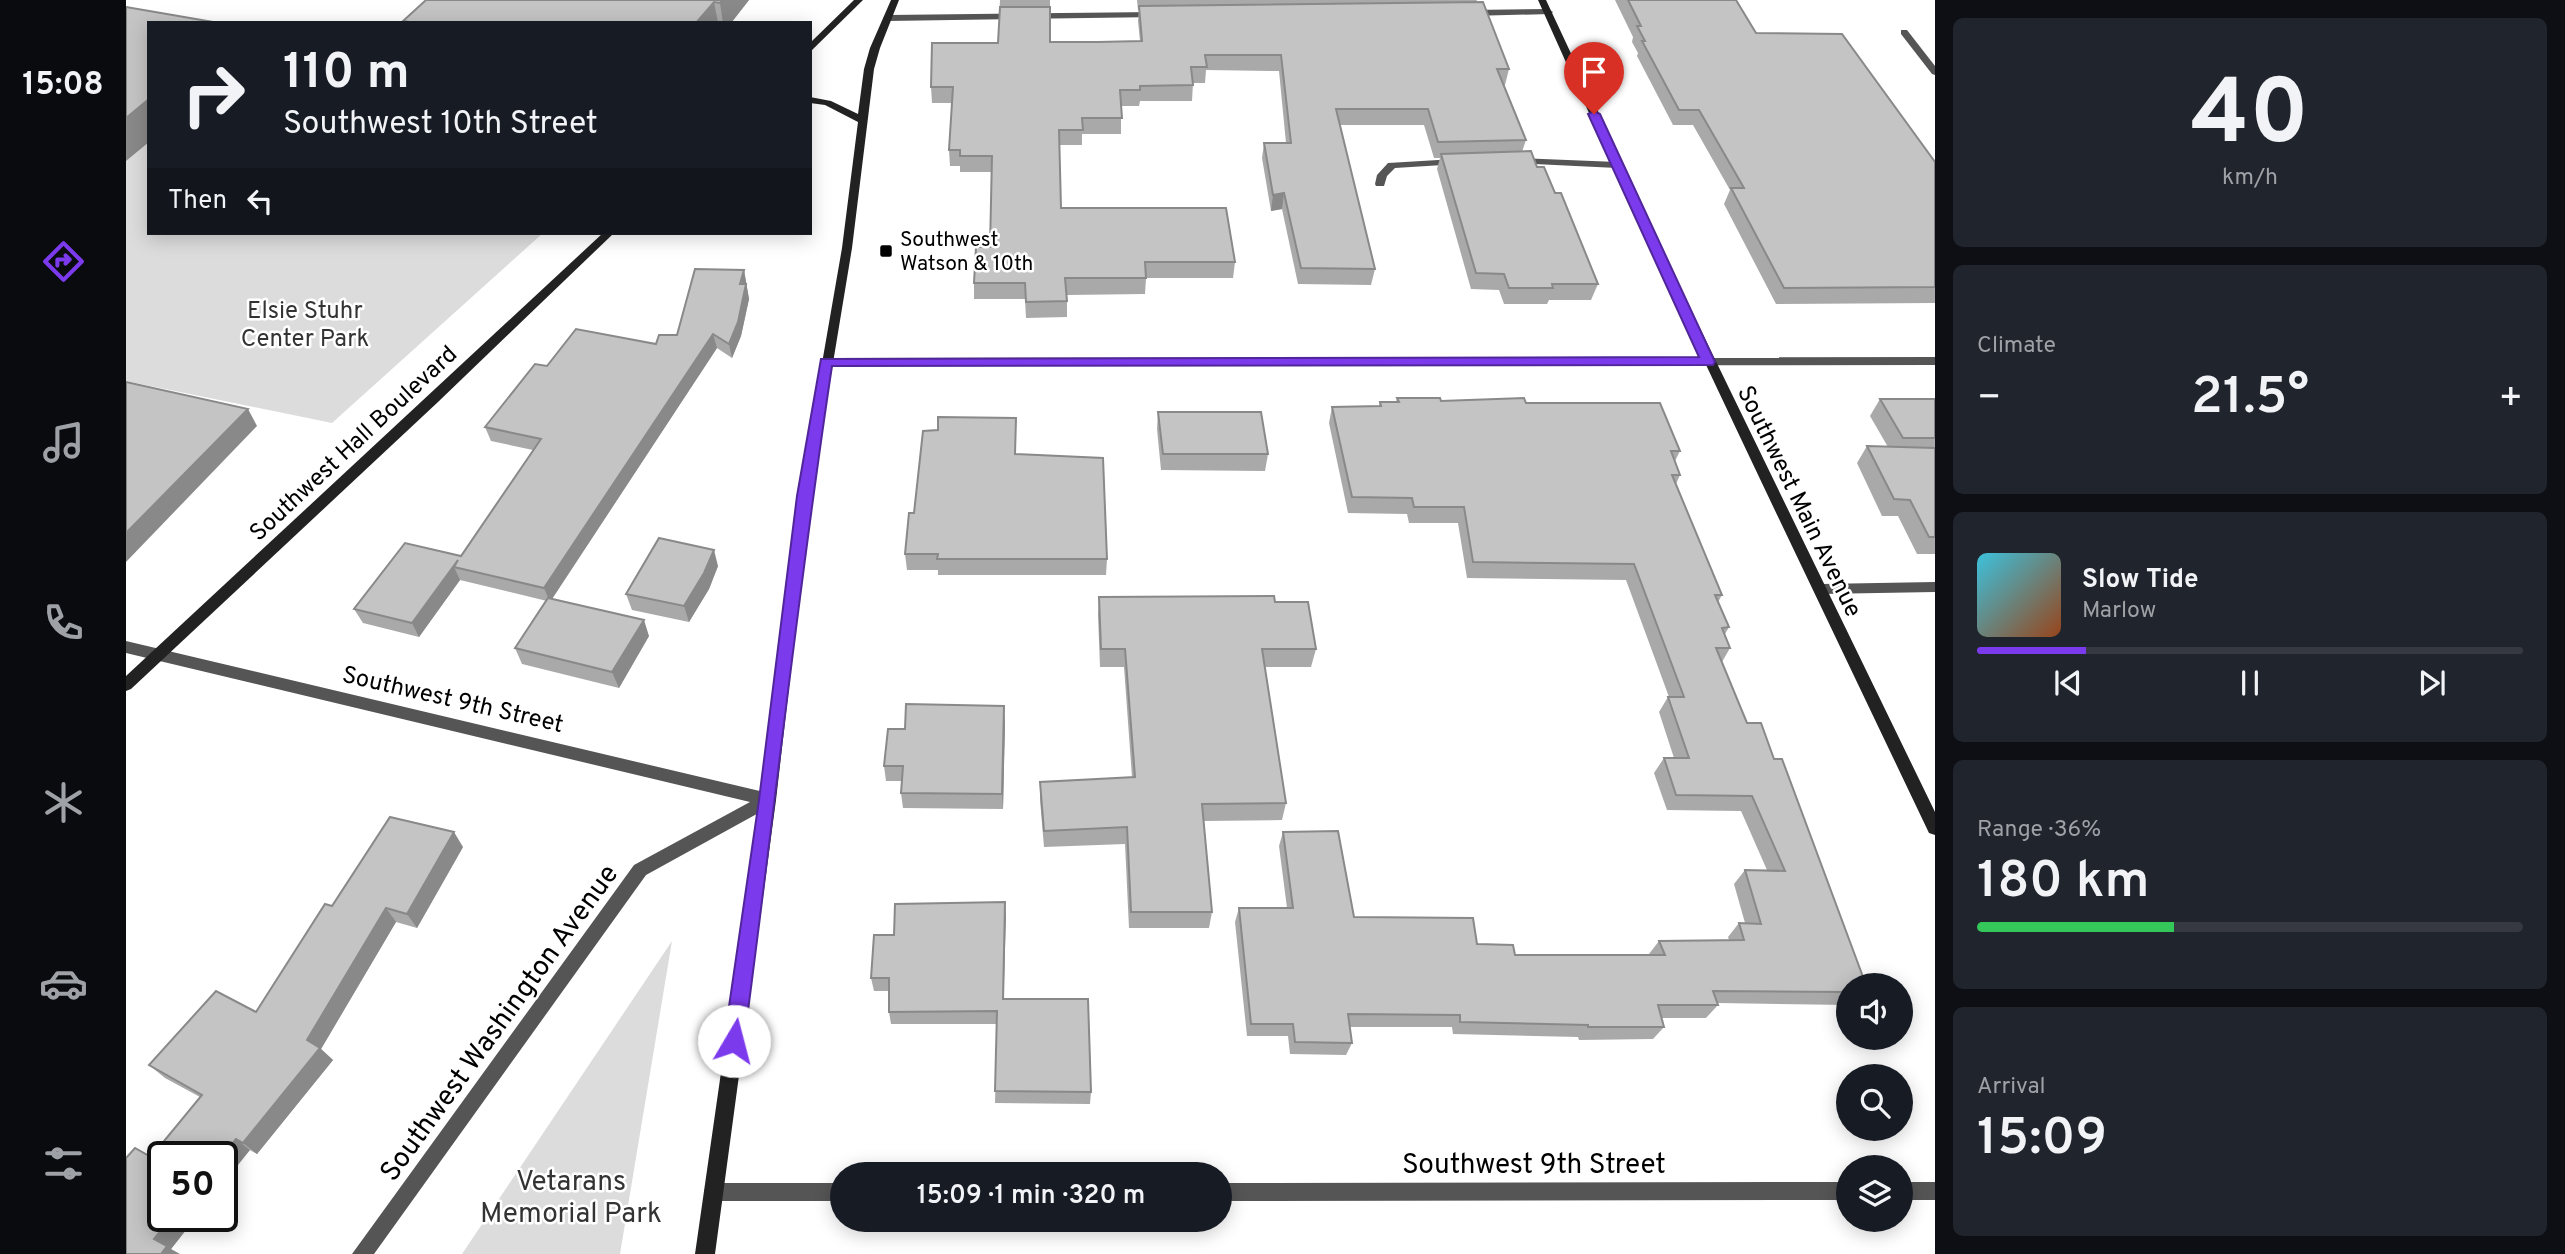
<!DOCTYPE html>
<html lang="en">
<head>
<meta charset="utf-8">
<style>
	body { margin:0; font-family:Overpass,sans-serif; background:#20242c; color:#f1f3f6; height:100vh; display:flex; flex-direction:column; font-size:26px; white-space:nowrap }
	* { box-sizing:border-box; margin:0 }
	p { font-size:23px; color:#9ea1a6 }
	.icon { flex:none; width:38px; height:38px; fill:none; stroke:currentColor; stroke-width:2; stroke-linecap:round; stroke-linejoin:round }
	.map { position:relative; flex:1; overflow:hidden }
	.sheet { display:flex; flex-direction:column; gap:18px; padding:18px; background:#0d0f14; width:630px }
	.sheet>* { flex:none }
	.top-card { position:absolute; left:21px; top:21px; width:665px; height:214px; border-radius:0px; box-shadow:0 4px 18px #0003; background:#171b24; color:#f1f3f6; overflow:hidden }
	.fabs { position:absolute; left:1710px; top:973px; display:grid; gap:14px }
	.fabs a { display:grid; place-items:center; width:77px; height:77px; border-radius:50%; background:#171b24; box-shadow:0 4px 18px #0003; font-size:35px }
	.speed { position:absolute; left:21px; top:1141px; display:flex; gap:14px; font-size:35px; font-weight:700; text-align:center }
	.speed>* { display:grid; place-content:center; width:91px; height:91px; border-radius:50%; background:#171b24; box-shadow:0 4px 18px #0003; line-height:1 }
	.speed .limit { border:4px solid #111; border-radius:10px; background:#fff; color:#111 }
	.pin { position:absolute; display:grid; place-items:center; width:60px; height:60px; color:#fff; margin:-72px -30px; border-radius:50% 50% 50% 0; rotate:-45deg; box-shadow:0 0 7px #0007 }
	.pin .icon { rotate:45deg }
	.me { position:absolute; width:77px; margin:-38px; rotate:8deg; stroke-linejoin:round; filter:drop-shadow(0 0 5px #0008) }
	.turn { display:flex; align-items:center; gap:24px; height:147px; padding:0 21px; font-size:32px }
	.turn .icon { width:91px; height:91px; stroke-width:2.5 }
	.turn b { display:block; font-size:49px; line-height:60px }
	.then { display:flex; align-items:center; height:66px; padding:0 21px; background:#0003; gap:14px; font-size:26px }
	.big { font-size:52px; font-weight:600; line-height:1.1 }
	.sheet .card { flex:1; display:flex; flex-direction:column; justify-content:center; gap:10px; min-width:0; padding:0 24px; border-radius:10px; background:#20242c }
	.sheet .dial { align-items:center; gap:0 }
	.dial b { font-size:91px; line-height:1 }
	.song { display:flex; align-items:center; gap:21px }
	.cover { width:84px; height:84px; border-radius:10px; background:linear-gradient(135deg,hsl(190 70% 55%),hsl(20 70% 35%)) }
	.played { height:7px; border-radius:4px; background:linear-gradient(90deg,#7c3aed 20%,#363941 20%) }
	.keys { display:flex; justify-content:space-around; direction:ltr }
	.heat { display:flex; justify-content:space-between; align-items:center; font-size:38px; direction:ltr }
	.charge { height:10px; border-radius:5px; background:linear-gradient(90deg,#34c759 36%,#363941 0) }
	.trip { position:absolute; left:704px; top:1162px; width:402px; height:70px; border-radius:35px; background:#171b24; box-shadow:0 4px 18px #0003; font-weight:600; line-height:70px; text-align:center }
	main { display:flex; flex:1; min-height:0 }
	.tab-bar { display:flex; flex-direction:column; width:126px; justify-content:space-around; align-items:center; background:#090b0e; color:#9ea1a6 }
	.tab-bar .icon { width:49px; height:49px }
	.tab-bar .current { color:#7c3aed }
	.tab-bar b { font-size:32px; color:#f1f3f6 }
	.map>svg:first-child { display:block }
	.green { fill:#dcdcdc }
	.lines { fill:none; stroke-linecap:round; stroke-linejoin:round }
	.lane { fill:#555; fill-rule:evenodd }
	.street { fill:#555; fill-rule:evenodd }
	.secondary { fill:#222; fill-rule:evenodd }
	.wall { fill:#a9a9a9 }
	.shaded-wall { fill:#898989 }
	.building { fill:#c4c4c4; stroke:#898989; stroke-width:2 }
	.route { fill:#7c3aed; stroke:#51269a; stroke-width:2 }
	.poi-dot { fill:#000; stroke:#fff; stroke-width:2.5 }
	.labels { text-anchor:middle; stroke-width:5; stroke-linejoin:round; paint-order:stroke }
	.far-poi-label { font-size:21px; fill:#000; stroke:#fff; text-anchor:start }
	.park-label { font-size:24px; fill:#333; stroke:#fff }
	.street-label { font-size:24px; fill:#000; stroke:#fff }
	.near-street-label { font-size:28px; fill:#000; stroke:#fff }
	.near-park-label { font-size:28px; fill:#333; stroke:#fff }
</style>
</head>
<body>
<main>
<nav class="tab-bar">
<b>15:08</b>
<svg class="icon current" aria-label="directions" viewBox="0 0 24 24"><path d="M12 3l9 9-9 9-9-9zM9 14v-3h6M13 9l2 2-2 2"/></svg>
<svg class="icon" aria-label="music" viewBox="0 0 24 24"><path d="M9 18V5l10-2v13"/><circle cx="6" cy="18" r="3"/><circle cx="16" cy="16" r="3"/></svg>
<svg class="icon" aria-label="phone" viewBox="0 0 24 24"><path d="M5 4h4l2 5-3 2q2 4 5 5l2-3 5 2v4C11 20 4 13 5 4z"/></svg>
<svg class="icon" aria-label="climate" viewBox="0 0 24 24"><path d="M12 3v18M4 7l16 10M4 17L20 7"/></svg>
<svg class="icon" aria-label="car" viewBox="0 0 24 24"><path d="M5 17H2v-5l4-1 3-4h7l3 4 3 1v5h-3M9 17h6M6 11h13"/><circle cx="7" cy="17" r="2"/><circle cx="17" cy="17" r="2"/></svg>
<svg class="icon" aria-label="filters" viewBox="0 0 24 24"><path d="M4 7h16M4 17h16"/><circle cx="9" cy="7" r="2"/><circle cx="15" cy="17" r="2"/></svg>
</nav>
<div class="map">
<svg width="1809" height="1254" viewBox="0 0 1809 1254">
	<rect width="100%" height="100%" fill="#fff"/>
	<g class="green">
		<path d="M0,8L94,23H23V233H417L206,423L0,381Z"/>
		<path d="M546,941L494,1254H336Z"/>
	</g>
	<g class="lines">
		<g class="lane">
			<path d="M1391,158L1491,162L1496,165L1491,168L1387,163V159Z"/>
			<path d="M1329,159L1334,162L1333,164L1269,168L1261,176L1258,186H1250L1249,184L1251,175L1262,163Z"/>
		</g>
		<g class="street">
			<path d="M1422,9L1427,12L1425,14L1344,16L1339,13L1344,10Z"/>
			<path d="M1030,12L1033,13V17L762,21L757,18L762,15Z"/>
			<path d="M1775,30H1781L1809,66V75L1806,74L1775,34Z"/>
			<path d="M1809,357V365L700,366L694,362L700,358Z"/>
			<path d="M1809,582V592L1695,594L1688,589L1695,584Z"/>
			<path d="M0,641L642,793L647,795L650,800L647,805L520,875L248,1254H226L508,865L624,802L0,653Z"/>
			<path d="M1722,1182V1200L1094,1201V1183Z"/>
			<rect x="1774" y="1182" width="35" height="18"/>
			<path d="M587,1183H716V1201H587L580,1199L578,1192L580,1185Z"/>
		</g>
		<g class="secondary">
			<path d="M728,0H737L684,52V43Z"/>
			<path d="M765,0H773L754,48L748,69L726,248L685,496L650,800L589,1254H569L634,800L673,496L716,248L732,122L699,105L684,103V97L705,101L732,114L738,69L744,48Z"/>
			<path d="M1412,0H1420L1566,312L1809,812V835L1803,833C1671,556 1537,280 1412,0Z"/>
			<path d="M477,233H488L312,402L5,689L0,691V676Z"/>
		</g>
	</g>
	<g class="wall">
		<path d="M623,0L605,23H278L277,21Z"/>
		<path d="M874,0H924V42H972L1014,41L1012,21L1013,10H1012L1011,0H1351L1350,2L1383,69L1379,85H1377L1400,140L1396,152L1411,167L1429,193L1472,284L1465,300H1423L1421,304H1378L1373,290L1345,289L1311,169L1314,158H1308L1298,125H1214L1249,269L1245,285L1172,284L1156,209L1145,211L1136,158L1138,143H1160L1153,71L1080,70L1079,83H1067L1066,101H1014L1013,106H995V134H956V145H933L935,208L1109,262L1107,278H1020L1019,294L941,295V317L900,318L899,299H848V283L864,247L866,172H834V166H824L823,150L826,103H806L805,87L872,43Z"/>
		<path d="M1489,0H1610L1630,33L1809,162V303L1650,304L1598,204L1604,190L1567,125H1547L1511,56L1512,53L1506,42L1507,37Z"/>
		<path d="M618,270L623,299L615,336L606,358L591,348L426,599L523,636L493,688L396,664L389,648L421,601L334,580L293,637L237,623L228,609L335,556L407,450L365,441L359,427L421,366L530,344L551,335Z"/>
		<path d="M1271,398L1315,401L1400,403L1554,451L1549,461L1554,475L1550,484L1596,595L1592,602L1603,627L1599,634L1604,648L1596,662L1722,985V1005L1591,1003L1592,1005L1580,1018H1536L1538,1027L1527,1039L1453,1040L1452,1037L1327,1034L1326,1027H1224L1226,1043L1220,1055L1164,1054L1162,1036H1121L1109,922L1113,908H1161L1153,846L1157,832L1228,917L1351,944L1389,955H1523V954L1533,941L1603,940L1602,937L1613,923H1619L1608,884L1619,870H1641L1615,811L1541,810L1528,773L1538,758H1548L1533,712L1542,697H1543L1500,580L1341,578L1332,523H1283L1281,514L1222,513L1203,423L1206,407L1253,406L1254,402H1270Z"/>
		<path d="M1754,399H1809V554H1791L1772,516H1756L1731,463L1741,446L1762,447L1744,416Z"/>
		<path d="M1032,412L1142,454L1139,471L1035,470L1031,429Z"/>
		<path d="M890,454L981,559L980,575H812V570H781L779,554Z"/>
		<path d="M592,566L583,589L563,622L506,610L500,594Z"/>
		<path d="M973,597L1149,602L1190,649L1185,667H1139L1160,803L1156,820L1078,821L1086,912L1083,928H1003L999,844L918,847L914,800V782L1006,777L998,667H974L972,615Z"/>
		<path d="M879,722L877,809L777,808L775,793L776,781H760L758,766L779,729Z"/>
		<path d="M337,847L291,928L270,922L195,1049L207,1060L131,1154L124,1150L37,1216H71L45,1249L0,1254L25,1157L74,1097L39,1078L23,1065L130,1012L206,906Z"/>
		<path d="M879,902L878,999L965,1092L964,1104L869,1103L871,1024H765L763,1012V991H748L745,978L768,935Z"/>
	</g>
	<g class="shaded-wall">
		<path d="M596,0H623L605,23H597L594,3Z"/>
		<path d="M588,2L592,23H570Z"/>
		<path d="M23,99V142L0,161V118Z"/>
		<path d="M1158,193L1156,209L1145,211L1147,195Z"/>
		<path d="M618,270L623,299L615,336L606,358L603,344Z"/>
		<path d="M587,334L591,348L424,602L418,588Z"/>
		<path d="M122,409L131,426L0,562V533Z"/>
		<path d="M588,550L592,566L583,589L563,622L558,606Z"/>
		<path d="M332,560L328,567L334,580L293,637L286,623Z"/>
		<path d="M518,620L523,636L493,688L486,672Z"/>
		<path d="M878,706L879,722L877,809L876,794Z"/>
		<path d="M328,832L337,847L291,928L281,914Z"/>
		<path d="M879,902L880,916L877,1012V999Z"/>
		<path d="M260,908L270,922L195,1049L207,1060L131,1154L117,1143Z"/>
		<path d="M110,1139L124,1150L96,1185V1157H95Z"/>
		<path d="M47,1216H71L45,1249L54,1254H35L28,1239Z"/>
	</g>
	<g class="building">
		<path d="M300,0H596L594,3L588,2L570,23H289L277,21Z"/>
		<path d="M1502,0H1610L1630,33L1716,34L1809,162V287L1658,288L1605,188H1618L1573,110H1553L1516,41H1519L1511,26H1515Z"/>
		<path d="M1357,2L1383,69H1371L1400,140L1312,142L1302,109H1210L1249,269L1175,268L1158,193L1147,195L1138,143H1165L1155,55H1079L1081,67H1065L1067,85L1014,86V90H994L996,118H956L957,130H933L935,208H1100L1109,262H1019L1020,278H939L941,301L900,302L899,283H848L850,247H864L866,156H834V150H823L827,87H805L806,43H872L874,7H924V42H972L1016,41L1013,6Z"/>
		<path d="M0,7L93,23H23V99L0,118Z"/>
		<path d="M1405,151L1411,167H1418L1429,193H1435L1472,284H1426L1427,288H1383L1378,274L1350,273L1315,154Z"/>
		<path d="M569,269L618,270L614,284H620L612,322L603,344L587,334L418,588L328,567L332,560L286,623L228,609L279,543L335,556L415,439L359,427L409,364L421,366L450,329L530,344L533,335H551Z"/>
		<path d="M0,382L122,409L0,533Z"/>
		<path d="M1271,398H1314L1315,401L1398,398L1400,403H1534L1554,451H1545L1554,475H1546L1596,595H1589L1603,627L1596,628L1604,648H1590L1621,723H1635L1648,759H1656L1740,985H1722V992L1587,991L1592,1005H1532L1538,1027H1462V1025L1334,1022V1015L1222,1014L1226,1043L1169,1042L1167,1024H1125L1113,908H1167L1157,832L1212,831L1228,917L1347,918L1351,944L1387,945L1389,955H1539L1533,941L1618,940L1613,923L1635,924L1619,870L1659,871L1626,796L1550,795L1538,758H1563L1542,697H1558L1508,564L1347,562L1338,507H1288L1286,498L1226,497L1206,407L1255,406L1254,402H1273Z"/>
		<path d="M1754,399H1809V438H1777Z"/>
		<path d="M1032,412H1135L1142,454H1037Z"/>
		<path d="M812,417L890,418L889,454L977,458L981,559H811L812,554H779L783,513H788L797,431L812,430Z"/>
		<path d="M1741,446L1809,448V537H1803L1784,500L1768,499Z"/>
		<path d="M533,538L588,550L578,573L558,606L500,594Z"/>
		<path d="M1148,596L1149,602H1182L1190,649H1136L1160,803L1076,804L1086,912H1005L1001,827L918,831L914,782L1009,777L999,649H975L973,597Z"/>
		<path d="M422,598L518,620L486,672L389,648Z"/>
		<path d="M780,704L878,706L876,794L775,793L777,766H758L762,729H779Z"/>
		<path d="M264,817L328,832L281,914L260,908L181,1040L194,1048L117,1143L110,1139L95,1157H37V1216H47L28,1239L41,1246L35,1254H0V1158L9,1148L25,1157L76,1095L23,1065L90,991L130,1012L199,904L206,906Z"/>
		<path d="M879,902L877,999H962L965,1092L869,1091L871,1011L763,1012V978H745L748,935H768L769,904Z"/>
	</g>
	<path class="route" d="M1468,111L1474,114L1589,362L1587,365L706,366C672,590 648,816 618,1041L615,1048L608,1050L601,1048L598,1041L633,800L671,496L695,359L1573,357L1462,114Z"/>
	<rect class="poi-dot" x="753" y="244" width="14" height="14" rx="3.5"/>
	<g class="labels">
		<g class="far-poi-label">
			<text x="774" y="246">Southwest<tspan x="774" dy="24">Watson &amp; 10th</tspan></text>
		</g>
		<g class="park-label">
			<text x="179" y="318">Elsie Stuhr<tspan x="179" dy="28">Center Park</tspan></text>
		</g>
		<g class="street-label">
			<text transform="translate(227 443) rotate(-43)" y="8">Southwest Hall Boulevard</text>
			<text transform="translate(1674 501) rotate(64)" y="8">Southwest Main Avenue</text>
			<text transform="translate(327 699) rotate(13)" y="8">Southwest 9th Street</text>
		</g>
		<g class="near-street-label">
			<text transform="translate(372 1022) rotate(-54)" y="10">Southwest Washington Avenue</text>
			<text x="1408" y="1173">Southwest 9th Street</text>
		</g>
		<g class="near-park-label">
			<text x="445" y="1190">Vetarans<tspan x="445" dy="32">Memorial Park</tspan></text>
		</g>
	</g>
</svg>
<div class="fabs">
<a><svg class="icon" aria-label="sound" viewBox="0 0 24 24"><path d="M4 9h4l5-4v14l-5-4H4zM17 9q2 3 0 6"/></svg></a>
<a><svg class="icon" aria-label="search" viewBox="0 0 24 24"><circle cx="10" cy="10" r="6"/><path d="M15 15l6 6"/></svg></a>
<a><svg class="icon" aria-label="layers" viewBox="0 0 24 24"><path d="M12 4l9 5-9 5-9-5zM3 14l9 5 9-5"/></svg></a>
</div>
<div class="speed"><div class="limit">50</div></div>
<div class="pin" style="left:1468px;top:114px;background:#d93025"><svg class="icon" aria-label="arrive" viewBox="0 0 24 24"><path d="M6 21V4h12l-3 4 3 4H6"/></svg></div>
<svg class="me" style="left:608px;top:1041px" viewBox="-20 -20 40 40"><circle r="19" fill="#fff"/><path d="M0-13L10 11 0 6-10 11z" fill="#7c3aed"/></svg>
<div class="trip">15:09 · 1 min · 320 m</div>
<div class="top-card">
<div class="turn"><svg class="icon" aria-label="right" viewBox="0 0 24 24"><path d="M7 20v-9h11M14 6l5 5-5 5"/></svg><div><b>110 m</b>Southwest 10th Street</div></div>
<div class="then">Then<svg class="icon" aria-label="left" viewBox="0 0 24 24"><path d="M17 20v-9H6M10 6l-5 5 5 5"/></svg></div>
</div>
</div>
<section class="sheet">
<div class="card dial"><b>40</b><p>km/h</p></div>
<div class="card"><p>Climate</p>
<div class="heat"><a>−</a><b class="big">21.5°</b><a>+</a></div>
</div>
<div class="card">
<div class="song"><i class="cover"></i><div><b>Slow Tide</b><p>Marlow</p></div></div>
<div class="played"></div>
<div class="keys"><svg class="icon" aria-label="previous" viewBox="0 0 24 24"><path d="M18 5L8 12l10 7zM5 5v14"/></svg><svg class="icon" aria-label="pause" viewBox="0 0 24 24"><path d="M8 5v14M16 5v14"/></svg><svg class="icon" aria-label="next" viewBox="0 0 24 24"><path d="M6 5l10 7-10 7zM19 5v14"/></svg></div>
</div>
<div class="card"><p>Range · 36%</p><b class="big">180 km</b><div class="charge"></div></div>
<div class="card"><p>Arrival</p><b class="big">15:09</b></div>
</section>
</main>
</body>
</html>
